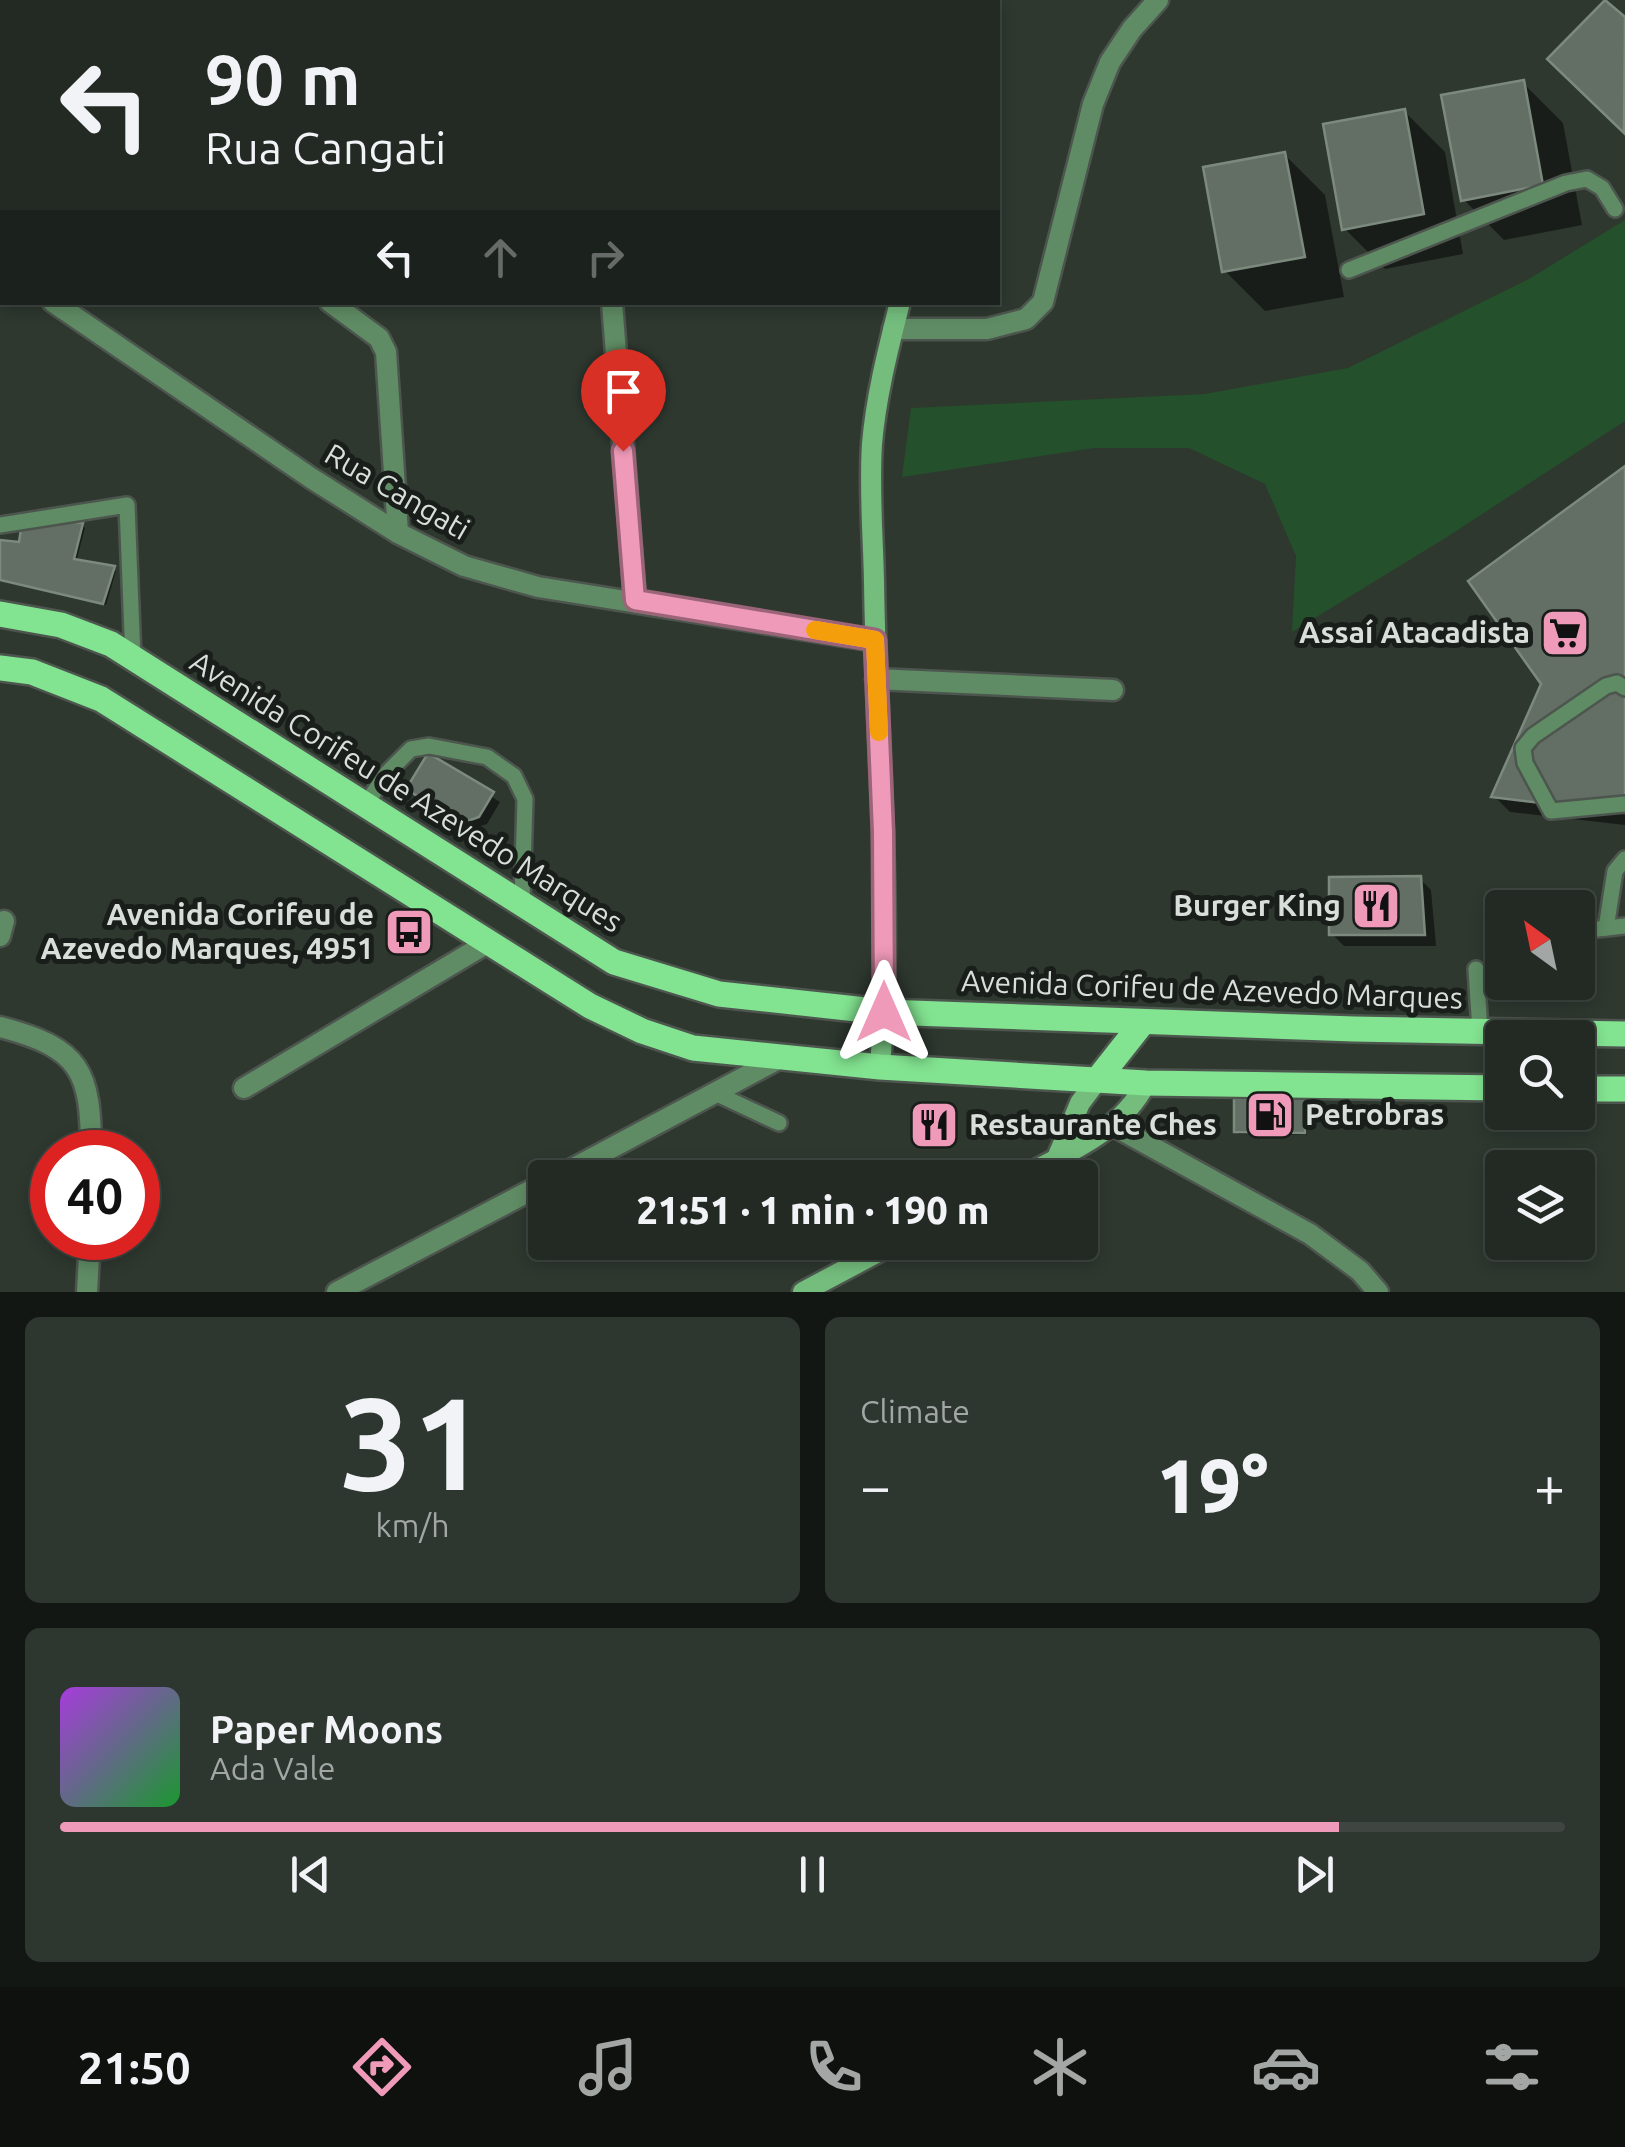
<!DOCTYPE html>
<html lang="en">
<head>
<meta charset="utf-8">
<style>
	body { margin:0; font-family:Ubuntu,sans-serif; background:#2e3630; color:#f1f3f6; height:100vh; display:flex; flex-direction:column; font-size:38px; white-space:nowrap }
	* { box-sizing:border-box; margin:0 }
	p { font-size:32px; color:#a2a7a6 }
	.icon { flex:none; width:55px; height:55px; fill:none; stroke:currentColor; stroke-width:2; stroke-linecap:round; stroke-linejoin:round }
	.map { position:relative; height:1292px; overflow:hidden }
	.drawer { display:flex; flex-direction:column; gap:25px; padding:25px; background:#131713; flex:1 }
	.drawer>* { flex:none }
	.banner { position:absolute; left:0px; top:0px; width:1000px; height:305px; box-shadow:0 5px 15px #0003,0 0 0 2px #3f4641; background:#222a23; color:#f1f3f6; overflow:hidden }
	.needle { width:65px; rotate:327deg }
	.controls { position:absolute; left:1485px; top:890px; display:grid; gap:20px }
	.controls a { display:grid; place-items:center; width:110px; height:110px; border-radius:10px; background:#222a23; box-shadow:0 5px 15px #0003,0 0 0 2px #3f4641; font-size:50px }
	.speed { position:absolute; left:30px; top:1130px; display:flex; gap:20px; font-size:50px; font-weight:700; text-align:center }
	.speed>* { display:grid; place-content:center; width:130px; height:130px; border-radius:50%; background:#222a23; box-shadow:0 5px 15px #0003,0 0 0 2px #3f4641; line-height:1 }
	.speed .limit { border:15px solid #d22; background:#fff; color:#111 }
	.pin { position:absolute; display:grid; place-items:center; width:85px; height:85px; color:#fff; margin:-102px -42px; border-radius:50% 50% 50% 0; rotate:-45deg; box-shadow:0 0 10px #0007 }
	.pin .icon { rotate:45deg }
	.me { position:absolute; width:110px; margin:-55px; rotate:0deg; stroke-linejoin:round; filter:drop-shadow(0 0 8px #0008) }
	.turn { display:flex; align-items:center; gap:35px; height:210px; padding:0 40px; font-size:45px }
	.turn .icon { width:130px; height:130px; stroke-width:2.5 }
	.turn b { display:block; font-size:70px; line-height:85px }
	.lanes { display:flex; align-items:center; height:95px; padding:0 40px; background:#0003; justify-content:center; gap:50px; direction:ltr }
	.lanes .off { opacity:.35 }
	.big { font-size:75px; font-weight:800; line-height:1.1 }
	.drawer .tile { flex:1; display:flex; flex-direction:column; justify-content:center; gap:15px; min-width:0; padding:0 35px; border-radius:15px; background:#2e3630 }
	.drawer .dial { align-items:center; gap:0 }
	.dial b { font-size:130px; line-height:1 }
	.song { display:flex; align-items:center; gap:30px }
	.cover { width:120px; height:120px; border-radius:15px; background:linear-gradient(135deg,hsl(280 70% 55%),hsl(130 70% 35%)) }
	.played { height:10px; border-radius:5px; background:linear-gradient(90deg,#ef9ab8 85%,#3f4641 85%) }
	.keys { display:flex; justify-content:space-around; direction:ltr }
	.heat { display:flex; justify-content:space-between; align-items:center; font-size:55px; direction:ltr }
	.drawer .tiles { flex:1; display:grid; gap:25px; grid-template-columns:1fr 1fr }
	.tile:last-child { grid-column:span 2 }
	.trip { position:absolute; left:528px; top:1160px; width:570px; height:100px; border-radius:10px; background:#222a23; box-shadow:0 5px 15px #0003,0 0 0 2px #3f4641; font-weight:800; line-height:100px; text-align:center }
	.tab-bar { display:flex; height:160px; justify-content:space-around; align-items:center; background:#0e110e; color:#a2a7a6 }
	.tab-bar .icon { width:70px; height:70px }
	.tab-bar .current { color:#ef9ab8 }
	.tab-bar b { font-size:45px; color:#f1f3f6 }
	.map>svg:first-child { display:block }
	.green { fill:#24502b }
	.shadow { fill:#0007 }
	.building { fill:#636e64; stroke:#7c897d; stroke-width:2.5 }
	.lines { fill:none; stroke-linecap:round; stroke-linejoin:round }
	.lane-casing { stroke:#4d564e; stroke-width:20 }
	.street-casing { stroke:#4d564e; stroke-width:25 }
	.secondary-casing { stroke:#4d564e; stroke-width:25 }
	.primary-casing { stroke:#4d564e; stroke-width:30 }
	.lane { stroke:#5f8c64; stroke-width:15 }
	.street { stroke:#5f8c64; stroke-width:20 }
	.secondary { stroke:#74bd7d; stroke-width:20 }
	.primary { stroke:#82e390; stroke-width:25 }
	.route-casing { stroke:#9b6478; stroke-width:25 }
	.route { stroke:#ef9ab8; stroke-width:18 }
	.slow { stroke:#f59e0b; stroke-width:18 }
	.labels { text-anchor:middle; stroke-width:10; stroke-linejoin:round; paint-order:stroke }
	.street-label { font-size:30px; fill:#d8dfd9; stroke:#191e1a }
	.poi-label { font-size:30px; font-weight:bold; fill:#d8dfd9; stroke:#191e1a; text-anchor:end }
</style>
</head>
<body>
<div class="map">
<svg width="1625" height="1292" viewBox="0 0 1625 1292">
	<rect width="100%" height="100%" fill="#2e382f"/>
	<path class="green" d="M1625,220V421L1447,537L1292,632L1296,556L1265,484L1189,448H1094L902,477L911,408L1205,394L1348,368L1529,279Z"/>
	<g class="shadow">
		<path d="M1606,2L1625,21V132L1551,59Z"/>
		<path d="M1523,83L1563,123L1582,225L1504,240L1463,199Z"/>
		<path d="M1405,112L1445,152L1463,254L1385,269L1344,228Z"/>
		<path d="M1285,155L1325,195L1344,297L1265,311L1225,271Z"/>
		<path d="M1625,470V825L1510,812L1494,796L1544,684Z"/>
		<path d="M82,525L85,528L76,562L116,571L106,605L0,581V542L21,545Z"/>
		<path d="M429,756L500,802L487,824L471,829L409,789Z"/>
		<path d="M1420,879L1431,890L1436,946H1344L1332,934Z"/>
		<path d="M1305,1102L1308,1105L1307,1135L1239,1134L1236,1131Z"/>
	</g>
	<g class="building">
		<path d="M1605,0L1625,17L1624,133L1547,59Z"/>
		<path d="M1524,80L1543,185L1461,201L1441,95Z"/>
		<path d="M1405,109L1424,214L1342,230L1323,124Z"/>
		<path d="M1285,152L1305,257L1222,272L1203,167Z"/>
		<path d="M1625,466V813L1491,797L1541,684L1468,581Z"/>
		<path d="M23,516L83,523L74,559L115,566L103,604L0,580V540L19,542Z"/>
		<path d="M428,753L494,792L479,817L462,823L406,789Z"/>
		<path d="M1421,876L1425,935H1329V877Z"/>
		<path d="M1234,1098L1306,1099L1305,1133L1234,1132Z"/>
	</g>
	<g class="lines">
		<g class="lane-casing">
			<g id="lane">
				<path d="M1349,270L1566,183L1587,179L1602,188L1615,209"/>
				<path d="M0,525L127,505L133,658"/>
				<path d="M1625,688L1617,683L1606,686L1533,736L1523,748L1525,763L1551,811L1625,804"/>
				<path d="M365,805L388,772L411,749L429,746L487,757L514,776L525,799L522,903"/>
				<path d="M1606,928L1615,871L1625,859"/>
				<path d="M1580,931L1625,926"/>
				<path d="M1476,969L1480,1031"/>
				<path d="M715,1093L779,1123"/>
			</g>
		</g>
		<g class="street-casing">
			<g id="street">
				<path d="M306,0L309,2"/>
				<path d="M590,0V2"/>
				<path d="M817,0V2"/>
				<path d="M363,2V0"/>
				<path d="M0,81L2,82"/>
				<path d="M0,267L2,268"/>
				<path d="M53,302L311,478L398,533L464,566L538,587L875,641"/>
				<path d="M330,302L379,338L386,352L398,533"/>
				<path d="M612,302L635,600"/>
				<path d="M893,329H987L1026,319L1043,302L1093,104L1110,62L1132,29L1158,0"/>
				<path d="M876,679L1113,690"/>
				<path d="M0,936L4,921"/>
				<path d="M0,1027C81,1048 91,1071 91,1152"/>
				<path d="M244,1088L489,942"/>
				<path d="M1114,1126L1310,1234L1360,1271L1378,1292"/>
				<path d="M555,1178L784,1056"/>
				<path d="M87,1292L90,1238"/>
				<path d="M337,1292L545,1183"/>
			</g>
		</g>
		<g class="secondary-casing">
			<g id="secondary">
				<path d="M972,2V0"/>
				<path d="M880,1067C893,905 876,743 874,581C873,535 869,489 872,444C876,396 888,350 900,302"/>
				<path d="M1057,1158L1080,1103L1098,1079"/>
				<path d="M1020,1178C1067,1153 1121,1132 1146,1083"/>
				<path d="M803,1292L897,1242"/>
			</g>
		</g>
		<g class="primary-casing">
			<g id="primary">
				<path d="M0,614L61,625L111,644L614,962L719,994L884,1012L1354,1029L1625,1034"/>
				<path d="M0,668L32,672L101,699L590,1006L642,1031L693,1048L880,1067L1146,1083L1502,1088"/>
				<path d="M1098,1079L1143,1022"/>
				<path d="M1578,1089H1625"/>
			</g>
		</g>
		<use href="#lane" class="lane"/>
		<use href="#street" class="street"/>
		<use href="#secondary" class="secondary"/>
		<use href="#primary" class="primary"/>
	</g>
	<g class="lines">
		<g class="route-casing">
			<path id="route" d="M623,451L635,600L875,640L883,832L884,1012"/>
		</g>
		<use href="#route" class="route"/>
		<path class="slow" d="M815,630L875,640L879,732"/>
	</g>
	<defs>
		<g id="supermarket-square" transform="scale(2.5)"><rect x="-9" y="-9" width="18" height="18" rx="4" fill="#ef9ab8" stroke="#191e1a"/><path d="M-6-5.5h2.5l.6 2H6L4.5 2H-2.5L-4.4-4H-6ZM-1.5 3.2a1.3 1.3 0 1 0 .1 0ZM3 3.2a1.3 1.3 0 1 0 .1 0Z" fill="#111"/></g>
		<g id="restaurant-square" transform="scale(2.5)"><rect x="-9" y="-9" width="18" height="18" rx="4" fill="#ef9ab8" stroke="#191e1a"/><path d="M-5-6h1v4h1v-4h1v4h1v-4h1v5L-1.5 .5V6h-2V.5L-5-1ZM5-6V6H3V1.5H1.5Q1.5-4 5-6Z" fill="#111"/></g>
		<g id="bus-square" transform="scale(2.5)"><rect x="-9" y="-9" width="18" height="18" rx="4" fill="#ef9ab8" stroke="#191e1a"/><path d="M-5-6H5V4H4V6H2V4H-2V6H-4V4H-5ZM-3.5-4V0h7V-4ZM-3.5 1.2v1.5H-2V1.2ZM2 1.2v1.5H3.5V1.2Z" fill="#111"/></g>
		<g id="fuel-square" transform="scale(2.5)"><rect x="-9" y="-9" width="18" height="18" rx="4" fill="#ef9ab8" stroke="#191e1a"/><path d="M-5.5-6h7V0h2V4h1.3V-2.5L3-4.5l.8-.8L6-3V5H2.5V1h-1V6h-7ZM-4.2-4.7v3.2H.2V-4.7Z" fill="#111"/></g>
	</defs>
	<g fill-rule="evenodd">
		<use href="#supermarket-square" x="1565" y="633"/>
		<use href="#restaurant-square" x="1376" y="906"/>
		<use href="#bus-square" x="409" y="932"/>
		<use href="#fuel-square" x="1270" y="1115"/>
		<use href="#restaurant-square" x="934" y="1125"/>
	</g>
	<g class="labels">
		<g class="street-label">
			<text transform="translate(397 492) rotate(30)" y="10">Rua Cangati</text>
			<text transform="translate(406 792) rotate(32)" y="10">Avenida Corifeu de Azevedo Marques</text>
			<text transform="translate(1212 990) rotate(2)" y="10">Avenida Corifeu de Azevedo Marques</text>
		</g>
		<g class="poi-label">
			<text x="1530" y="643">Assaí Atacadista</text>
			<text x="1341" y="916">Burger King</text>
			<text x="374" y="925">Avenida Corifeu de<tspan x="374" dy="34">Azevedo Marques, 4951</tspan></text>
			<text x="1305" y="1125" text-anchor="start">Petrobras</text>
			<text x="969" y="1135" text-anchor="start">Restaurante Ches</text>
		</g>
	</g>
</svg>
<div class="controls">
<a><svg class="needle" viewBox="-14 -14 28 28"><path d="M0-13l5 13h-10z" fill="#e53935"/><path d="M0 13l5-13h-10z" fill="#a2a7a6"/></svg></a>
<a><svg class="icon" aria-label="search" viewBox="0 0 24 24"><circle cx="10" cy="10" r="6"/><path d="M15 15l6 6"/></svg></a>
<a><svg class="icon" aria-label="layers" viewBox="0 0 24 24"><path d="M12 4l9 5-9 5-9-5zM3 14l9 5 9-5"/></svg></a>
</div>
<div class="speed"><div class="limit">40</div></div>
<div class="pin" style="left:623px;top:451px;background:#d93025"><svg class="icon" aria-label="arrive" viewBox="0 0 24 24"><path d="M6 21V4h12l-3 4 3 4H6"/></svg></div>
<svg class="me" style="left:884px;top:1012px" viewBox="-20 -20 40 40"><path d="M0-17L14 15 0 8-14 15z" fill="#ef9ab8" stroke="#fff" stroke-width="4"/></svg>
<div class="trip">21:51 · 1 min · 190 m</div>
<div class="banner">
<div class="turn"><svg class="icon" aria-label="left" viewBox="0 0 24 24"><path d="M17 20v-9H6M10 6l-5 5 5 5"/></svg><div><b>90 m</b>Rua Cangati</div></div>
<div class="lanes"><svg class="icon" aria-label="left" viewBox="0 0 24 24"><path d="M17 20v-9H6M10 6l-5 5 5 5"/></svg><svg class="icon off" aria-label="ahead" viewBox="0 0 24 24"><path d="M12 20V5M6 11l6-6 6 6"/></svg><svg class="icon off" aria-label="right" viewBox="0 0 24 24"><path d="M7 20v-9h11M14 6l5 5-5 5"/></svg></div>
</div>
</div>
<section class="drawer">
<div class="tiles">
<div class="tile dial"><b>31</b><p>km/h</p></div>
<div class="tile"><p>Climate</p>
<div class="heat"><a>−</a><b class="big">19°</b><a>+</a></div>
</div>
<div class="tile">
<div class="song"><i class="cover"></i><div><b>Paper Moons</b><p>Ada Vale</p></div></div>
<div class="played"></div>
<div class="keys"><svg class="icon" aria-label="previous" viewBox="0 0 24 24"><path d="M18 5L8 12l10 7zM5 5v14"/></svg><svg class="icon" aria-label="pause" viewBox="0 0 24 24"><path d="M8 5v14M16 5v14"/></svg><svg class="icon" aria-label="next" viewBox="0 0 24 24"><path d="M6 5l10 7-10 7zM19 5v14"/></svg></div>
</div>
</div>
</section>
<nav class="tab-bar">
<b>21:50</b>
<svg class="icon current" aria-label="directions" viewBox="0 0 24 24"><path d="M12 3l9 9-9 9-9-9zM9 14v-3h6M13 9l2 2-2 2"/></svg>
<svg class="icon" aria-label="music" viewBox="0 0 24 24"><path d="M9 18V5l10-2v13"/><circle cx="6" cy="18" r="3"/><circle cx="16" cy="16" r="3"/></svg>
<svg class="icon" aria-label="phone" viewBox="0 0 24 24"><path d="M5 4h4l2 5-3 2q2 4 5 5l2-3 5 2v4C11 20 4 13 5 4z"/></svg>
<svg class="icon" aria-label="climate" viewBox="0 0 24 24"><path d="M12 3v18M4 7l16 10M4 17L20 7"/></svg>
<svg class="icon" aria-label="car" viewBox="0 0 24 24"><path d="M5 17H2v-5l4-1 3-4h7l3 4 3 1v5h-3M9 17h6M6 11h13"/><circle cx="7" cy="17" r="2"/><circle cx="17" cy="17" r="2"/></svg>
<svg class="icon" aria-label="filters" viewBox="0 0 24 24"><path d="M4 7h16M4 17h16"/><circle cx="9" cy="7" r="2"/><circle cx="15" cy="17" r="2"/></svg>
</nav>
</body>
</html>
